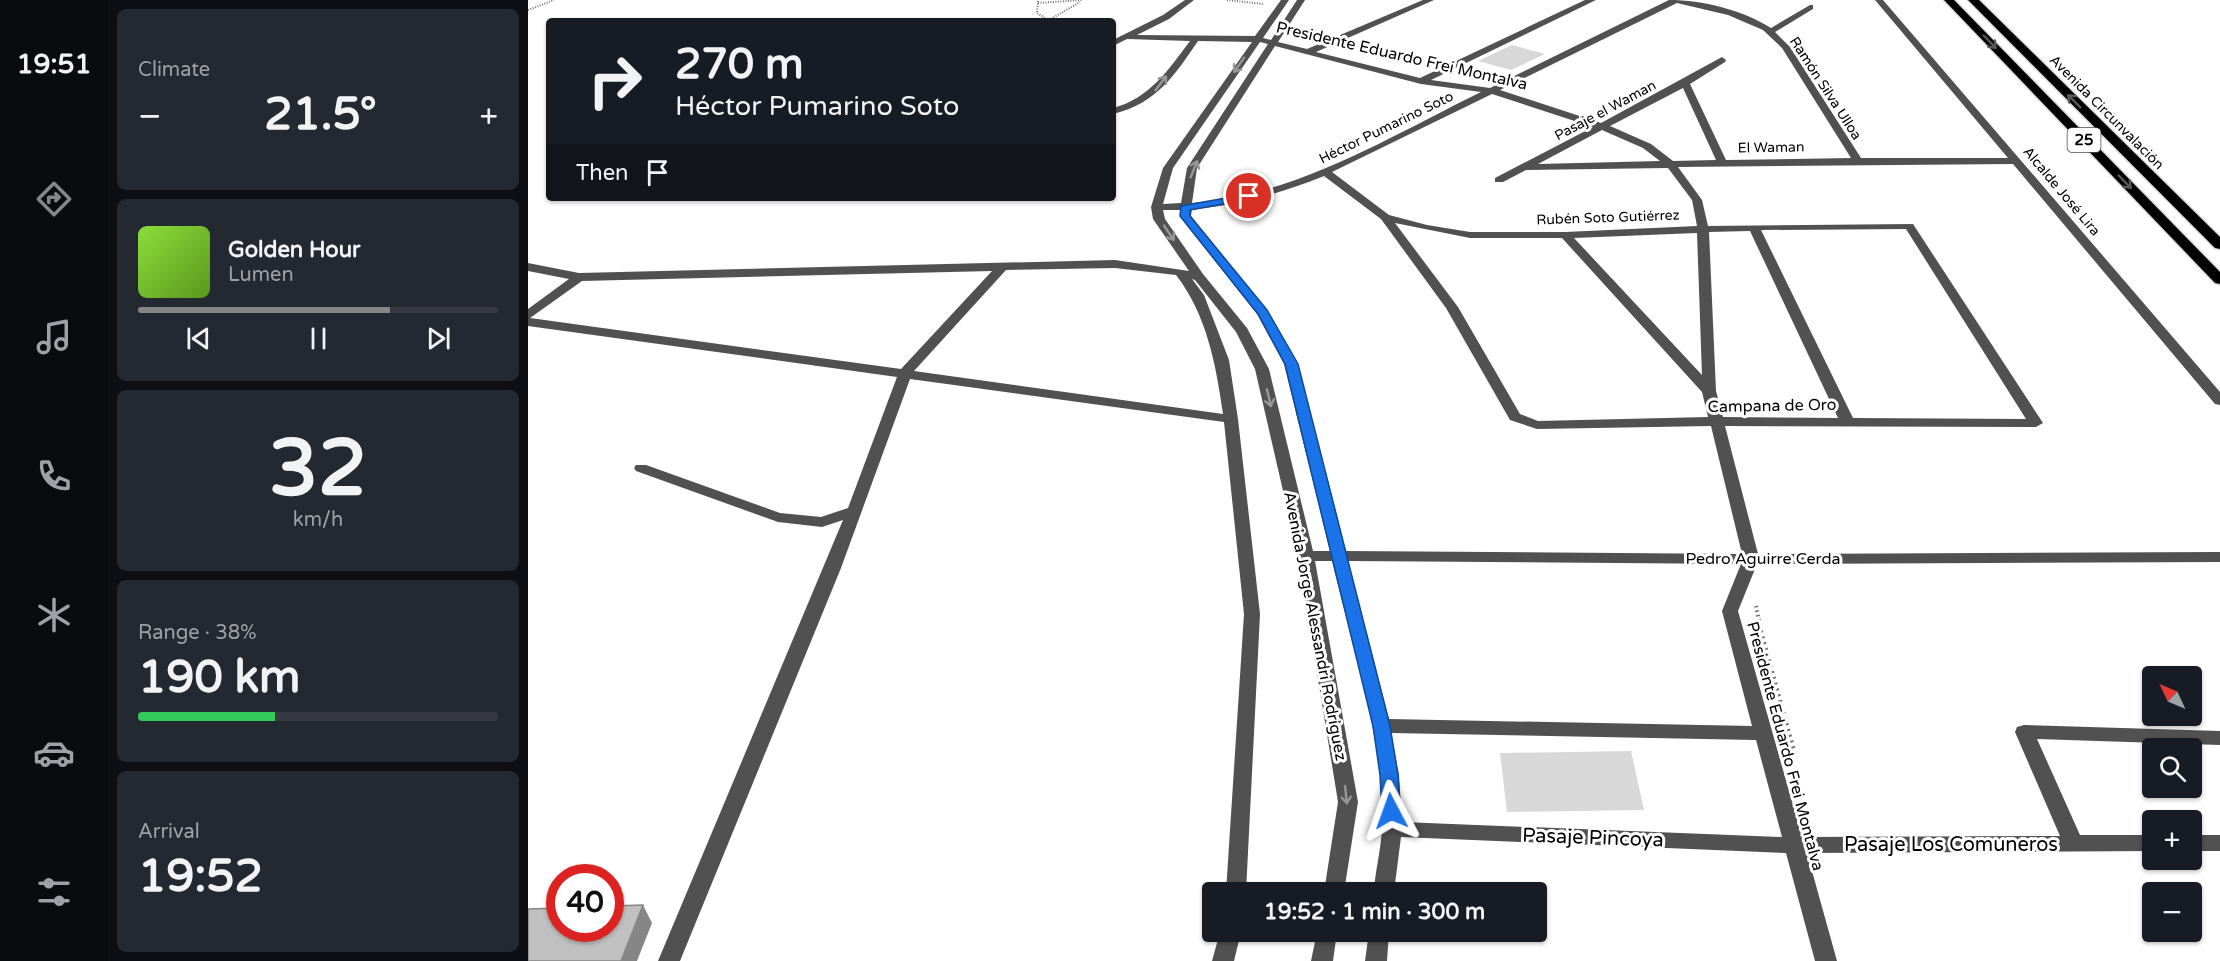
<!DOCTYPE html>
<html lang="en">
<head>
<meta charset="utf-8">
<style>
	body { margin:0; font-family:"Varela Round",sans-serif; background:#242831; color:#f1f3f6; height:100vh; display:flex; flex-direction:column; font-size:22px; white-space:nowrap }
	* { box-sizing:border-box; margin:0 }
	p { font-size:20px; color:#9ea1a6 }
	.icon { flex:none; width:33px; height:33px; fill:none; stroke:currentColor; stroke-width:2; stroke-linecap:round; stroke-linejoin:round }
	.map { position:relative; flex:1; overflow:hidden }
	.side { display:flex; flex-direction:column; gap:9px; padding:9px; background:#0d0f14; width:420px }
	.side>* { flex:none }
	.hud { position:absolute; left:18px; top:18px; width:570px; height:183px; border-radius:6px; box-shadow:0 2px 4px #0004; background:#171b24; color:#f1f3f6; overflow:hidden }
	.needle { width:39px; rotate:314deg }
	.fabs { position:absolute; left:1614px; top:666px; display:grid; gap:12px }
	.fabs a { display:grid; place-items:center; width:60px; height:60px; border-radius:6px; background:#171b24; box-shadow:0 2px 4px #0004; font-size:30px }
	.speed { position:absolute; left:18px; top:864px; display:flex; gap:12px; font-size:30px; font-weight:700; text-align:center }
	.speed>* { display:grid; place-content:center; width:78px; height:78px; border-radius:50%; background:#171b24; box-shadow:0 2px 4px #0004; line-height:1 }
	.speed .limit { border:9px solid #d22; background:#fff; color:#111 }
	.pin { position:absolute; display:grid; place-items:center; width:51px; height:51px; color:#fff; margin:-26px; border:3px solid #fff; border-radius:50%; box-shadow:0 2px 6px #0007 }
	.me { position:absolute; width:66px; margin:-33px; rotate:356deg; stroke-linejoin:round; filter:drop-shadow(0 0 4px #0008) }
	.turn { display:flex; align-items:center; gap:21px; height:126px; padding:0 30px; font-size:27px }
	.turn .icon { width:78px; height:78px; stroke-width:2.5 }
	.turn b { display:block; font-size:42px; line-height:51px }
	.then { display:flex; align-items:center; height:57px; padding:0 30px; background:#0003; gap:12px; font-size:22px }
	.big { font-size:45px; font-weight:700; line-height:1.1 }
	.side .tile { flex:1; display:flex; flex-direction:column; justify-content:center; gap:9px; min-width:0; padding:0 21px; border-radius:9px; background:#242831 }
	.side .dial { align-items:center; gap:0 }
	.dial b { font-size:78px; line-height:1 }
	.song { display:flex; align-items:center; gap:18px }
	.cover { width:72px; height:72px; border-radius:9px; background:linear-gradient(135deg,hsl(90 70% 55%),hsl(90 70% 35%)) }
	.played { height:6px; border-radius:3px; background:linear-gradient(90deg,#858687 70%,#363941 70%) }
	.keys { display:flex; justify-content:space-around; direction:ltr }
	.heat { display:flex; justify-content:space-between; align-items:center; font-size:33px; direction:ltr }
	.charge { height:9px; border-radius:4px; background:linear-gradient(90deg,#34c759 38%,#363941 0) }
	.trip { position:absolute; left:674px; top:882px; width:345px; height:60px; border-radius:6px; background:#171b24; box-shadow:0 2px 4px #0004; font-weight:700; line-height:60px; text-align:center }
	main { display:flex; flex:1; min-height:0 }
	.tabs { display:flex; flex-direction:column; width:108px; justify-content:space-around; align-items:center; background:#090b0e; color:#9ea1a6 }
	.tabs .icon { width:42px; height:42px }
	.tabs .current { color:#858687 }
	.tabs b { font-size:27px; color:#f1f3f6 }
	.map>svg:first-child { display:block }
	.green { fill:#d8d8d8 }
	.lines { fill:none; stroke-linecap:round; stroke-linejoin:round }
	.highway-casing { stroke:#dbdbdb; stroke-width:3 }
	.path-far2 { stroke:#737373; stroke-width:2; stroke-dasharray:1 1.5; stroke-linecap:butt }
	.path-far1 { stroke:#737373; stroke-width:4; stroke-dasharray:1.5 3; stroke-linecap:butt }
	.path { stroke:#737373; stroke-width:4.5; stroke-dasharray:2 4; stroke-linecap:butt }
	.minor { fill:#515151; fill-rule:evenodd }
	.highway { fill:#000; fill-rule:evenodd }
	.shaded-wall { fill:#868686 }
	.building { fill:#c0c0c0; stroke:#868686; stroke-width:1.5 }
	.oneway { stroke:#595959 }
	.oneway2 { stroke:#979797 }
	.route { fill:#1a73e8; stroke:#114b97; stroke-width:1.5 }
	.labels { text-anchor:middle; stroke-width:6; stroke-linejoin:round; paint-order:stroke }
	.far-street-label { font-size:14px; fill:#000; stroke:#fff }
	.shield { fill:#fff; stroke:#4c4c4c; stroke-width:1.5 }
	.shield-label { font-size:15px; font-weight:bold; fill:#000 }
	.street-label { font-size:16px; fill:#000; stroke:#fff }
	.near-street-label { font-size:20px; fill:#000; stroke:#fff }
</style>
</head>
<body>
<main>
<nav class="tabs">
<b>19:51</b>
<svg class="icon current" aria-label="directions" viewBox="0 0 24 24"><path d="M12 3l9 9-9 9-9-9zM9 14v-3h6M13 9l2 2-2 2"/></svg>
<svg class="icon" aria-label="music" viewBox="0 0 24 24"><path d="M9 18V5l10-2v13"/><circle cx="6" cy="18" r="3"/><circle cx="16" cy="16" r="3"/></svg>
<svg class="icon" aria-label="phone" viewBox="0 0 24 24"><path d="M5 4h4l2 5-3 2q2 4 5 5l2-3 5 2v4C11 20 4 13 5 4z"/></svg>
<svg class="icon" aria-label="climate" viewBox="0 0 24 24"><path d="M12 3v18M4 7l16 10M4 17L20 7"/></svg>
<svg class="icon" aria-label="car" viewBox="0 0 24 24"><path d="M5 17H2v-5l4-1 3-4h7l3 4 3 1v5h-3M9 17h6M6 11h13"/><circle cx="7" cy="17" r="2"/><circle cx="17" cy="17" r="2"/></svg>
<svg class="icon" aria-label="filters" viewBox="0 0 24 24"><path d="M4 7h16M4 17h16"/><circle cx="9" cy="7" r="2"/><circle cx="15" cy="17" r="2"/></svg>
</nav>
<section class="side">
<div class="tile"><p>Climate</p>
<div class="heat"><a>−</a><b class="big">21.5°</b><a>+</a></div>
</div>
<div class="tile">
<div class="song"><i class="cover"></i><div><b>Golden Hour</b><p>Lumen</p></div></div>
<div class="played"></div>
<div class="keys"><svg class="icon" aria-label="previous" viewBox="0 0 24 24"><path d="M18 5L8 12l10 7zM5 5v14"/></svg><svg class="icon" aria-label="pause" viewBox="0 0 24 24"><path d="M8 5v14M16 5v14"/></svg><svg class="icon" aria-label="next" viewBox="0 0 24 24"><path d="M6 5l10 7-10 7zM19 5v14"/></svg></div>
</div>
<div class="tile dial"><b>32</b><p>km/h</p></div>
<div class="tile"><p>Range · 38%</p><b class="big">190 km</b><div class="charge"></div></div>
<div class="tile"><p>Arrival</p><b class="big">19:52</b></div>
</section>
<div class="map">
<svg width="1692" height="961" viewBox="0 0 1692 961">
	<rect width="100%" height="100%" fill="#fff"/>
	<g class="green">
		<path d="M984,45L1017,54L983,70L950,61Z"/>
		<path d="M1103,751L1116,810L979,812L972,753Z"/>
	</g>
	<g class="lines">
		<g class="highway-casing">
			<g id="highway">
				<path d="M1416,0H1426L1692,272V284L1687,283Z"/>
				<path d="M1440,0H1451L1692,237V249L1687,248Z"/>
			</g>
		</g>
		<g class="path-far2">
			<path d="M699,0L735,4"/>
			<path d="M510,1L509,13L520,20"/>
			<path d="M510,3L554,0"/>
			<path d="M0,10L26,0"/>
			<path d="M519,21L552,2"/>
		</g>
		<path class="path-far1" d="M1228,606L1232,626"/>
		<path class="path" d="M1231,625L1267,755"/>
		<g class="minor">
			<path d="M657,0H666L641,19L609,35L727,36L753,0H761L735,38L743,40L769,0H777L750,42L779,49L895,0H906L788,52L892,78L1057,0H1068L903,80L962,88L1141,0C1174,0 1215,10 1243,28L1282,5H1285V9L1247,32L1262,47L1333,158H1480L1347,0H1355L1692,392V405L1687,404L1485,164L1150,167L1174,200L1180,226L1385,224L1515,423L1508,427L1197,426L1230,554L1692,552V562L1229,564L1210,611L1274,837L1532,836L1487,732L1489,727L1496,725L1692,731V745L1509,739L1552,835H1624V851L1279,853L1309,961H1287L1258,853L873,837L866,892H846C847,871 853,850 854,828C857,742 824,645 804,561H787L830,802L816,892H796L810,802L770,556L727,369L708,332L667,280L664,279L676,295L701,360L710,419L732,614L718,892H698L716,614L696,422L382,379L313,568L152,961H130L315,520L294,527L250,522L108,471L106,468L108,465H118L252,513L293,517L320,508L369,377L0,326V309L41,279L0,271V263L51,273L587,260L661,271L625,219L623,207L635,168L724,42L670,41C646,76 629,103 585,114V108C621,99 641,69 662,41L599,39L585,46V40L635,15ZM1149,3L1200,15L1235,30L1254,48L1323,158L1198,160L1162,84L1197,62L1198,60L1194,57L1073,123L972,90ZM732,42L740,44L659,168L653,203L635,204L645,168ZM747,46L893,84L953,92C863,136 767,196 664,203L669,168ZM1155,88L1188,160L1145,161L1123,144L1082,126ZM964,94L1065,127L967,178V182H975L998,170L1140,168L1164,200L1169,226L1037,232H942L899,225L861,215L804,172ZM1074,130L1115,148L1132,161L1010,164ZM796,176L853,219L918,308L982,420L1009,429L1183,426L1214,554L818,551L770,364L739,310L663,216L664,209C709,206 754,193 796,176ZM635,210H652L653,218L729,314L756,364L802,551H785L741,369L719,328L675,274L637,219ZM867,223L942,238H1034L1174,392L1180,417L1010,421L992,414L930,307ZM1378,229L1498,419L1325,418L1233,230ZM1222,231L1310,418L1195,417L1188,391L1181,232ZM1169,233L1174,375L1046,238ZM587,268L648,275C679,315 688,365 695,414L386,371L478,270ZM464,271L373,369L2,318L54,281ZM820,561L1213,564L1194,611L1224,726L861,719ZM863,733L1228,740L1254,837L874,822L871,775Z"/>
			<rect x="1664" y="835" width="28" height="16"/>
			<path d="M692,932H713L706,961H684Z"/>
			<path d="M789,932H809L805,961H783Z"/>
			<path d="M841,932H861L859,961H837Z"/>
		</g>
		<use href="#highway" class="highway"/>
	</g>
	<path class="shaded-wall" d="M115,905L124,923L109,961H93Z"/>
	<path class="building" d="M115,905L93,961H0V909L32,908V928H82V906Z"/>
	<defs><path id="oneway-shaft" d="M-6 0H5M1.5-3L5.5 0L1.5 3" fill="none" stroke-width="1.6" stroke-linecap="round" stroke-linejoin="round" transform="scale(1.5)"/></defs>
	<g class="oneway">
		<use href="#oneway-shaft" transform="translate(1462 42) rotate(46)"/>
		<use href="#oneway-shaft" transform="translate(1546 101) rotate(-135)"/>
		<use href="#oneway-shaft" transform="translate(1597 182) rotate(46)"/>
	</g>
	<g class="oneway2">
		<use href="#oneway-shaft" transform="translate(711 65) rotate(125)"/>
		<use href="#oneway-shaft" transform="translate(633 83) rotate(-53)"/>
		<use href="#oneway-shaft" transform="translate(666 169) rotate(-68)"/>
		<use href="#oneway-shaft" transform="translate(641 233) rotate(56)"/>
		<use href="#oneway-shaft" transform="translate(741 398) rotate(77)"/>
		<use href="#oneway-shaft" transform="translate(818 795) rotate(84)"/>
	</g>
	<path class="route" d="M721,194H724V199L662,210V216L739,310L770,364L862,726L870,775L872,811L869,816L863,818L857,816L854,811L852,775L845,726L757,364L730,314L652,216L653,206Z"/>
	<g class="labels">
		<g class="far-street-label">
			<text transform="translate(1298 88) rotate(57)" y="5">Ramón Silva Ulloa</text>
			<text transform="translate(1077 110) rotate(-28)" y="5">Pasaje el Waman</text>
			<text transform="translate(1579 112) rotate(45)" y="5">Avenida Circunvalación</text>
			<text transform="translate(858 127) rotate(-26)" y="5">Héctor Pumarino Soto</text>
			<text transform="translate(1243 147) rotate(-1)" y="5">El Waman</text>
			<text transform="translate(1534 191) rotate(50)" y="5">Alcalde José Lira</text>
			<text transform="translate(1080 217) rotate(-2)" y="5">Rubén Soto Gutiérrez</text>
		</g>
		<rect class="shield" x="1539.5" y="128" width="33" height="24" rx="4.5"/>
		<g class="shield-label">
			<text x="1556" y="145">25</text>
		</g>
		<g class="street-label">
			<text transform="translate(874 55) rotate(13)" y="6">Presidente Eduardo Frei Montalva</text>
			<text transform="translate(1244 405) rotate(-1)" y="6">Campana de Oro</text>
			<text x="1235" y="564">Pedro Aguirre Cerda</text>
			<text transform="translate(788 626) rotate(79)" y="6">Avenida Jorge Alessandri Rodríguez</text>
			<text transform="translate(1258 746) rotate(75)" y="6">Presidente Eduardo Frei Montalva</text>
		</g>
		<g class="near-street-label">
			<text transform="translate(1065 837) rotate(2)" y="7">Pasaje Pincoya</text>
			<text x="1423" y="851">Pasaje Los Comuneros</text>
		</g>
	</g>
</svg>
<div class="fabs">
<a><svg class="needle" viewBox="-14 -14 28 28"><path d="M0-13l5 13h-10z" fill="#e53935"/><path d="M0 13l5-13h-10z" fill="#9ea1a6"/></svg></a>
<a><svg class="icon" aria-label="search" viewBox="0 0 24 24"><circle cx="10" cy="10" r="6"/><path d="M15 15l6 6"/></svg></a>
<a>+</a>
<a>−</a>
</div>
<div class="speed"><div class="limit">40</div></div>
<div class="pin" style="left:721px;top:196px;background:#d93025"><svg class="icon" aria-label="arrive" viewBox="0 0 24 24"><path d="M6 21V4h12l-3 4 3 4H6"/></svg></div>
<svg class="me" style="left:863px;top:811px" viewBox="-20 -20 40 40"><path d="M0-17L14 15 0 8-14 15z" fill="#1a73e8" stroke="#fff" stroke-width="4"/></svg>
<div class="trip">19:52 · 1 min · 300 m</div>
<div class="hud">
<div class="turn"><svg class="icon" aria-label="right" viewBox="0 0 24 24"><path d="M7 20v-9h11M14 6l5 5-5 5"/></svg><div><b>270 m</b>Héctor Pumarino Soto</div></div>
<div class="then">Then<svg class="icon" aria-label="arrive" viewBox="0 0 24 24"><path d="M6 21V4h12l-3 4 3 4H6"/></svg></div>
</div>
</div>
</main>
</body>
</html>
